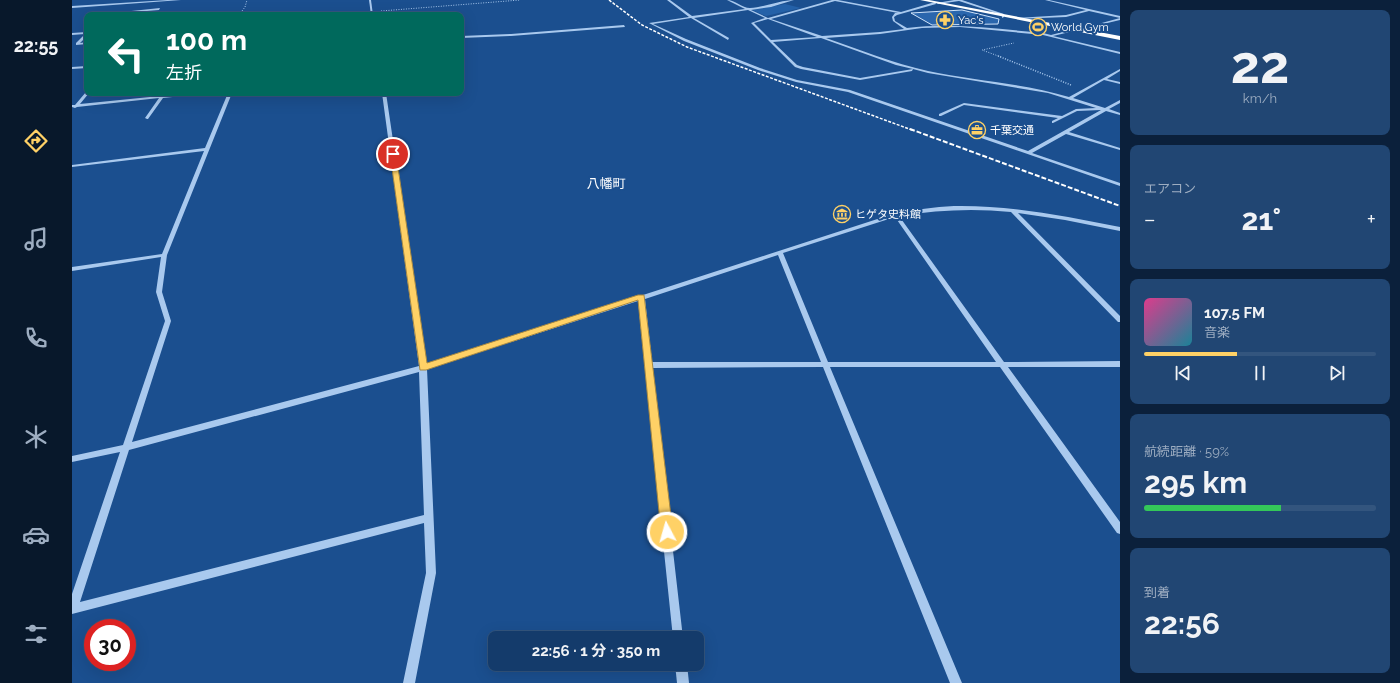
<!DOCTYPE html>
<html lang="ja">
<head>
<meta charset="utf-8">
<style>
	body { margin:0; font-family:Raleway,"Noto Sans JP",sans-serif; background:#214673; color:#f1f3f6; height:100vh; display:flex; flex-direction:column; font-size:15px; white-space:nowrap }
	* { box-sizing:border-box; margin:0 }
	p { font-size:13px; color:#9dadc1 }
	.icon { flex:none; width:22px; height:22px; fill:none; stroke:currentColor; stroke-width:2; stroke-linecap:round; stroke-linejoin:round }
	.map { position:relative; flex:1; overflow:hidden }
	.panel { display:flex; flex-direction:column; gap:10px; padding:10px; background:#0b203b; width:280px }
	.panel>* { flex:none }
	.hud { position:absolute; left:12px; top:12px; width:380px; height:84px; border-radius:8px; box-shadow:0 4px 16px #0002,0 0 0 1px #33557e; background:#00695c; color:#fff; overflow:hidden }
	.speed { position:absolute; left:12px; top:619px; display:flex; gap:8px; font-size:20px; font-weight:700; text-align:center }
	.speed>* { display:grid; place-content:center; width:52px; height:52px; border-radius:50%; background:#143b6b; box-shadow:0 4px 16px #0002,0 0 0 1px #33557e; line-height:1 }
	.speed .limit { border:6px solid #d22; background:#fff; color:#111 }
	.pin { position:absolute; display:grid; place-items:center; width:34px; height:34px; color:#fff; margin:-17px; border:2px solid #fff; border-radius:50%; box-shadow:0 1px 4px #0007 }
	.me { position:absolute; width:44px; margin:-22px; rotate:354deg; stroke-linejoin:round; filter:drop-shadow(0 0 3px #0008) }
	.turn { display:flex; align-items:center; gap:14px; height:84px; padding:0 16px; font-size:18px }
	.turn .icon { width:52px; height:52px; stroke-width:2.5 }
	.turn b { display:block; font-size:28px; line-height:34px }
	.big { font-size:30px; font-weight:700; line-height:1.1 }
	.panel .card { flex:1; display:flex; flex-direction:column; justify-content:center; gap:6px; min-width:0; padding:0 14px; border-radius:8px; background:#214673 }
	.panel .dial { align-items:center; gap:0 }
	.dial b { font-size:52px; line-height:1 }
	.song { display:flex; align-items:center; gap:12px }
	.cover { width:48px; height:48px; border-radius:6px; background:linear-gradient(135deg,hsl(330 70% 55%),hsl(190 70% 35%)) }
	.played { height:4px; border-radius:2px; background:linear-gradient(90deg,#ffd166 40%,#33557e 40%) }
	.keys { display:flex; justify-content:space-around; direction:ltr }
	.heat { display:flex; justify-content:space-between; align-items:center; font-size:22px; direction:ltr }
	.charge { height:6px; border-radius:3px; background:linear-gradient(90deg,#34c759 59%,#33557e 0) }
	.trip { position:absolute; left:416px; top:631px; width:216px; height:40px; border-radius:8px; background:#143b6b; box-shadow:0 4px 16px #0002,0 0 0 1px #33557e; font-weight:700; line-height:40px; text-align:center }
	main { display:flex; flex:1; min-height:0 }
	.dock { display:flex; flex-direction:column; width:72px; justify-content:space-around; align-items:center; background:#08182b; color:#9dadc1 }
	.dock .icon { width:28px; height:28px }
	.dock .active { color:#ffd166 }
	.dock b { font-size:18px; color:#f1f3f6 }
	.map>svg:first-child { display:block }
	.green { fill:#2461a8 }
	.building { fill:#2a66ad; stroke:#cfe3fa }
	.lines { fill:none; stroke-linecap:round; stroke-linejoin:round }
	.path-far1 { stroke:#a9c9ee; stroke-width:1; stroke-dasharray:1 1.5; stroke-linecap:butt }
	.path { stroke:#a9c9ee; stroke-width:1.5; stroke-dasharray:1 1.5; stroke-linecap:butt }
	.minor { fill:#a9c9ee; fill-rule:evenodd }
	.highway { fill:#fff; fill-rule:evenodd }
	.rail-far1 { stroke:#fff; stroke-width:1.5; stroke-dasharray:3 1.5; stroke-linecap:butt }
	.rail { stroke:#fff; stroke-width:2; stroke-dasharray:5 2; stroke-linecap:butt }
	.route { fill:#ffd166; stroke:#a68842 }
	.labels { text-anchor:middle; stroke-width:4; stroke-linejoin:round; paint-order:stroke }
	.far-poi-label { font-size:11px; fill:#fff; stroke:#1b4f8f; text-anchor:start }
	.far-quarter-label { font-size:13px; fill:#fff; stroke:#1b4f8f }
</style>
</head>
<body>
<main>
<nav class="dock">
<b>22:55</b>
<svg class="icon active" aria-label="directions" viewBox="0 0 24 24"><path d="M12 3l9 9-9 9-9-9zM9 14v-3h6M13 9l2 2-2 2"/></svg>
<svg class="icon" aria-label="music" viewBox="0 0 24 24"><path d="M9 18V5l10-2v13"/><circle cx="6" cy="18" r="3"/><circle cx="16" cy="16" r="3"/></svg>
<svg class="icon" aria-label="phone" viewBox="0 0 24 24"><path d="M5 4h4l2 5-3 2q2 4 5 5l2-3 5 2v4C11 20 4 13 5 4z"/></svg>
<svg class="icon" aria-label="climate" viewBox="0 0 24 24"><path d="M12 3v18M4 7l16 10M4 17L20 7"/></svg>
<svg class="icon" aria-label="car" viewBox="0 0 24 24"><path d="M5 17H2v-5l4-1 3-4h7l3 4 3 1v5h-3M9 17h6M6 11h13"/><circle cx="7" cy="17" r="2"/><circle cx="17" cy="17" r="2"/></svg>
<svg class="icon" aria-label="filters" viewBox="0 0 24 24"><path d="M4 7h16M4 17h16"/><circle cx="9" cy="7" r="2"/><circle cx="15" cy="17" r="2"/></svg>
</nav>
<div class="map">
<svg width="1048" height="683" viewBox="0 0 1048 683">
	<rect width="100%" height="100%" fill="#1b4f8f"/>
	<path class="green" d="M713,4L729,8L694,16L680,10Z"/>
	<path class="building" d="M890,10L927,19L926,24L860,25L839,13Z"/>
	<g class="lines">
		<g class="path-far1">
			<path d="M309,11L448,0"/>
			<path d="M167,15L173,7L175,0"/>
			<path d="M252,15L290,12"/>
			<path d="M929,57L910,50L942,43"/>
		</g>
		<path class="path" d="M926,56L999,85"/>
		<g class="minor">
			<path d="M96,0H109L0,8V6Z"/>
			<path d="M297,0H299L301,15H299Z"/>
			<path d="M595,0H598L620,16L673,9L655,0C663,0 670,8 678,8C693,7 709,0 722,0L699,7L679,10L696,18L760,0H766L829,12L863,2L864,4L825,15L822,17L823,21L835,28C880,22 926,29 971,33L979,35L1002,29L1004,30L1048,18V20L981,36L1048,52V54L971,35L888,27L850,28L808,34L754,38C788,50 821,63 856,71C903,81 951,83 997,97L1048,69V71L1035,79L1048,82V84L1032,80L1001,98L1033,108L1048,100V103L1037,109L1048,113V115L1034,111L997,132L1048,148V150L994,134L960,153L1048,183V186L776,92L724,82L686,70L612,41L577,23L617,17ZM763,1L826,13H823L820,17L821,21L832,29L808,32L750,36L699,19ZM676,10L693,18L679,23L723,67L729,69L788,80L840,71L841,69L856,73L976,93L1024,108L1004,109L990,116L892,103L867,114V116H869L892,105L986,118L980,121V123H981L1005,111L1029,110L956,151L778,90L725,80L688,68L614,39L581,24L619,18L656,40L657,38L622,18ZM696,19L745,37L699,40L682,23ZM749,38L824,65L841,69L788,78L731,67L725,65L701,42Z"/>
			<path d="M882,0H890L932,14V17L930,18V15L887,1L866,4L865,3Z"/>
			<path d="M973,0H977L1048,16V18L1017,11L994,17L944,19L943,18L994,15L1014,10Z"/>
			<path d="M88,8L87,10L51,13L50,12Z"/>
			<path d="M552,25L553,27L439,36L389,38V36L439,34Z"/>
			<path d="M15,32V36L8,43L15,42V44L4,45V43L13,34L0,35V33Z"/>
			<path d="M15,66V68L0,69V67Z"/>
			<path d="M14,92L17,93L8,104L118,93H131L129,94L91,98L76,119H75L73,118L87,98L5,107L3,108L0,107V105H3Z"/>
			<path d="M156,93H160L95,255L90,292L99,321L60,442L347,366L310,93H314L354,364L566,296L567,295H571L824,213C843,210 862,207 882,206C938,205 993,216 1048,227V231L993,220L946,213L1048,316V322H1046L939,212C901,208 865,210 827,216L932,362L1048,361V367H936L1048,522V534L1045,533L928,367H758L890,683H878L751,367L580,368L611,638H601L566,301L355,369L364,573L343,683H331L354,573L352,523L0,614V594L48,452L0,462V456L51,445L93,321L84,292L89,257L0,271V267L90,254L132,151L0,167V165L133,148ZM823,217L924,362H756L711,253ZM706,255L749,362H580L573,299ZM347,372L352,515L8,602L57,450Z"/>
			<path d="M603,664H615L617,683H605Z"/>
		</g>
		<path class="highway" d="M848,0H857L1048,36V40Z"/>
		<path class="rail-far1" d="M537,0L570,25L615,47L840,130"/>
		<path class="rail" d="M838,129L1048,206"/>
	</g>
	<path class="route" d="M321,152L324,154L355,363L566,295H572L601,532L600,536L595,538L591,536L589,532L566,300L354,370H348L318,154Z"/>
	<defs>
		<g id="pharmacy-ring" transform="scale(0.9)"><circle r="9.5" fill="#1b4f8f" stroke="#ffd166" stroke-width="1.5"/><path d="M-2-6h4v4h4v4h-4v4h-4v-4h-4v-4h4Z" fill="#ffd166"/></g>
		<g id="stadium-ring" transform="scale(0.9)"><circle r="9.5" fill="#1b4f8f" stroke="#ffd166" stroke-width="1.5"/><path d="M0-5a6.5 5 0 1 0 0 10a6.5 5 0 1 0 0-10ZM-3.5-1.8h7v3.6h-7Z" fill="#ffd166"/></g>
		<g id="office-ring" transform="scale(0.9)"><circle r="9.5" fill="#1b4f8f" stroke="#ffd166" stroke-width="1.5"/><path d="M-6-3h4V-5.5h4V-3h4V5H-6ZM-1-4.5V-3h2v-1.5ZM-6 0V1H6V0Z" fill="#ffd166"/></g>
		<g id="museum-ring" transform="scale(0.9)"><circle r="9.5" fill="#1b4f8f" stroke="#ffd166" stroke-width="1.5"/><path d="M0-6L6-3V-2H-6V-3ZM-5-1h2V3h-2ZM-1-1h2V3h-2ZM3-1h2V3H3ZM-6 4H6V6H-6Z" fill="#ffd166"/></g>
	</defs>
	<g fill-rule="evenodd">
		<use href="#pharmacy-ring" x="873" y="20"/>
		<use href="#stadium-ring" x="966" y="27"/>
		<use href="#office-ring" x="905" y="130"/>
		<use href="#museum-ring" x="770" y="214"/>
	</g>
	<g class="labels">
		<g class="far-poi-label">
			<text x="886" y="24">Yac's</text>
			<text x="979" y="31">World Gym</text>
			<text x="918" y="134">千葉交通</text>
			<text x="783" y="218">ヒゲタ史料館</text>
		</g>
		<g class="far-quarter-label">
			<text x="534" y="188">八幡町</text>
		</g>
	</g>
</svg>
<div class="speed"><div class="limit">30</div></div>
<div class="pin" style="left:321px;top:154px;background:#d93025"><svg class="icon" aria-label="arrive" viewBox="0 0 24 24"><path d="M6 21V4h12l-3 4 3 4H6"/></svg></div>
<svg class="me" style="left:595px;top:532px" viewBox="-20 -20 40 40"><circle r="17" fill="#ffd166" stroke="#fff" stroke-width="3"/><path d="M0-11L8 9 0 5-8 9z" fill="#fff"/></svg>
<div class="trip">22:56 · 1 分 · 350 m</div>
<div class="hud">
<div class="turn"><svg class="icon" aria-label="left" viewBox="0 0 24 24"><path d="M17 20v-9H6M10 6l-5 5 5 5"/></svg><div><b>100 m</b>左折</div></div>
</div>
</div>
<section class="panel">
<div class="card dial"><b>22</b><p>km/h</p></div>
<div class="card"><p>エアコン</p>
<div class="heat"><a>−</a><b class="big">21°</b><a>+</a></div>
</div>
<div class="card">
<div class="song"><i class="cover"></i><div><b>107.5 FM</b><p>音楽</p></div></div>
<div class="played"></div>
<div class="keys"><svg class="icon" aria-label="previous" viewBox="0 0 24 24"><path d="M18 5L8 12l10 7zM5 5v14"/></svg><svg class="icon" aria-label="pause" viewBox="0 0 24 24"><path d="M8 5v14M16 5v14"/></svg><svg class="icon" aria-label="next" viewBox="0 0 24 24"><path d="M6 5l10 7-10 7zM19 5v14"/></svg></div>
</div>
<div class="card"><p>航続距離 · 59%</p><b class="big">295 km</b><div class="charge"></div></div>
<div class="card"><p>到着</p><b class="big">22:56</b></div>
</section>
</main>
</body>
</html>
